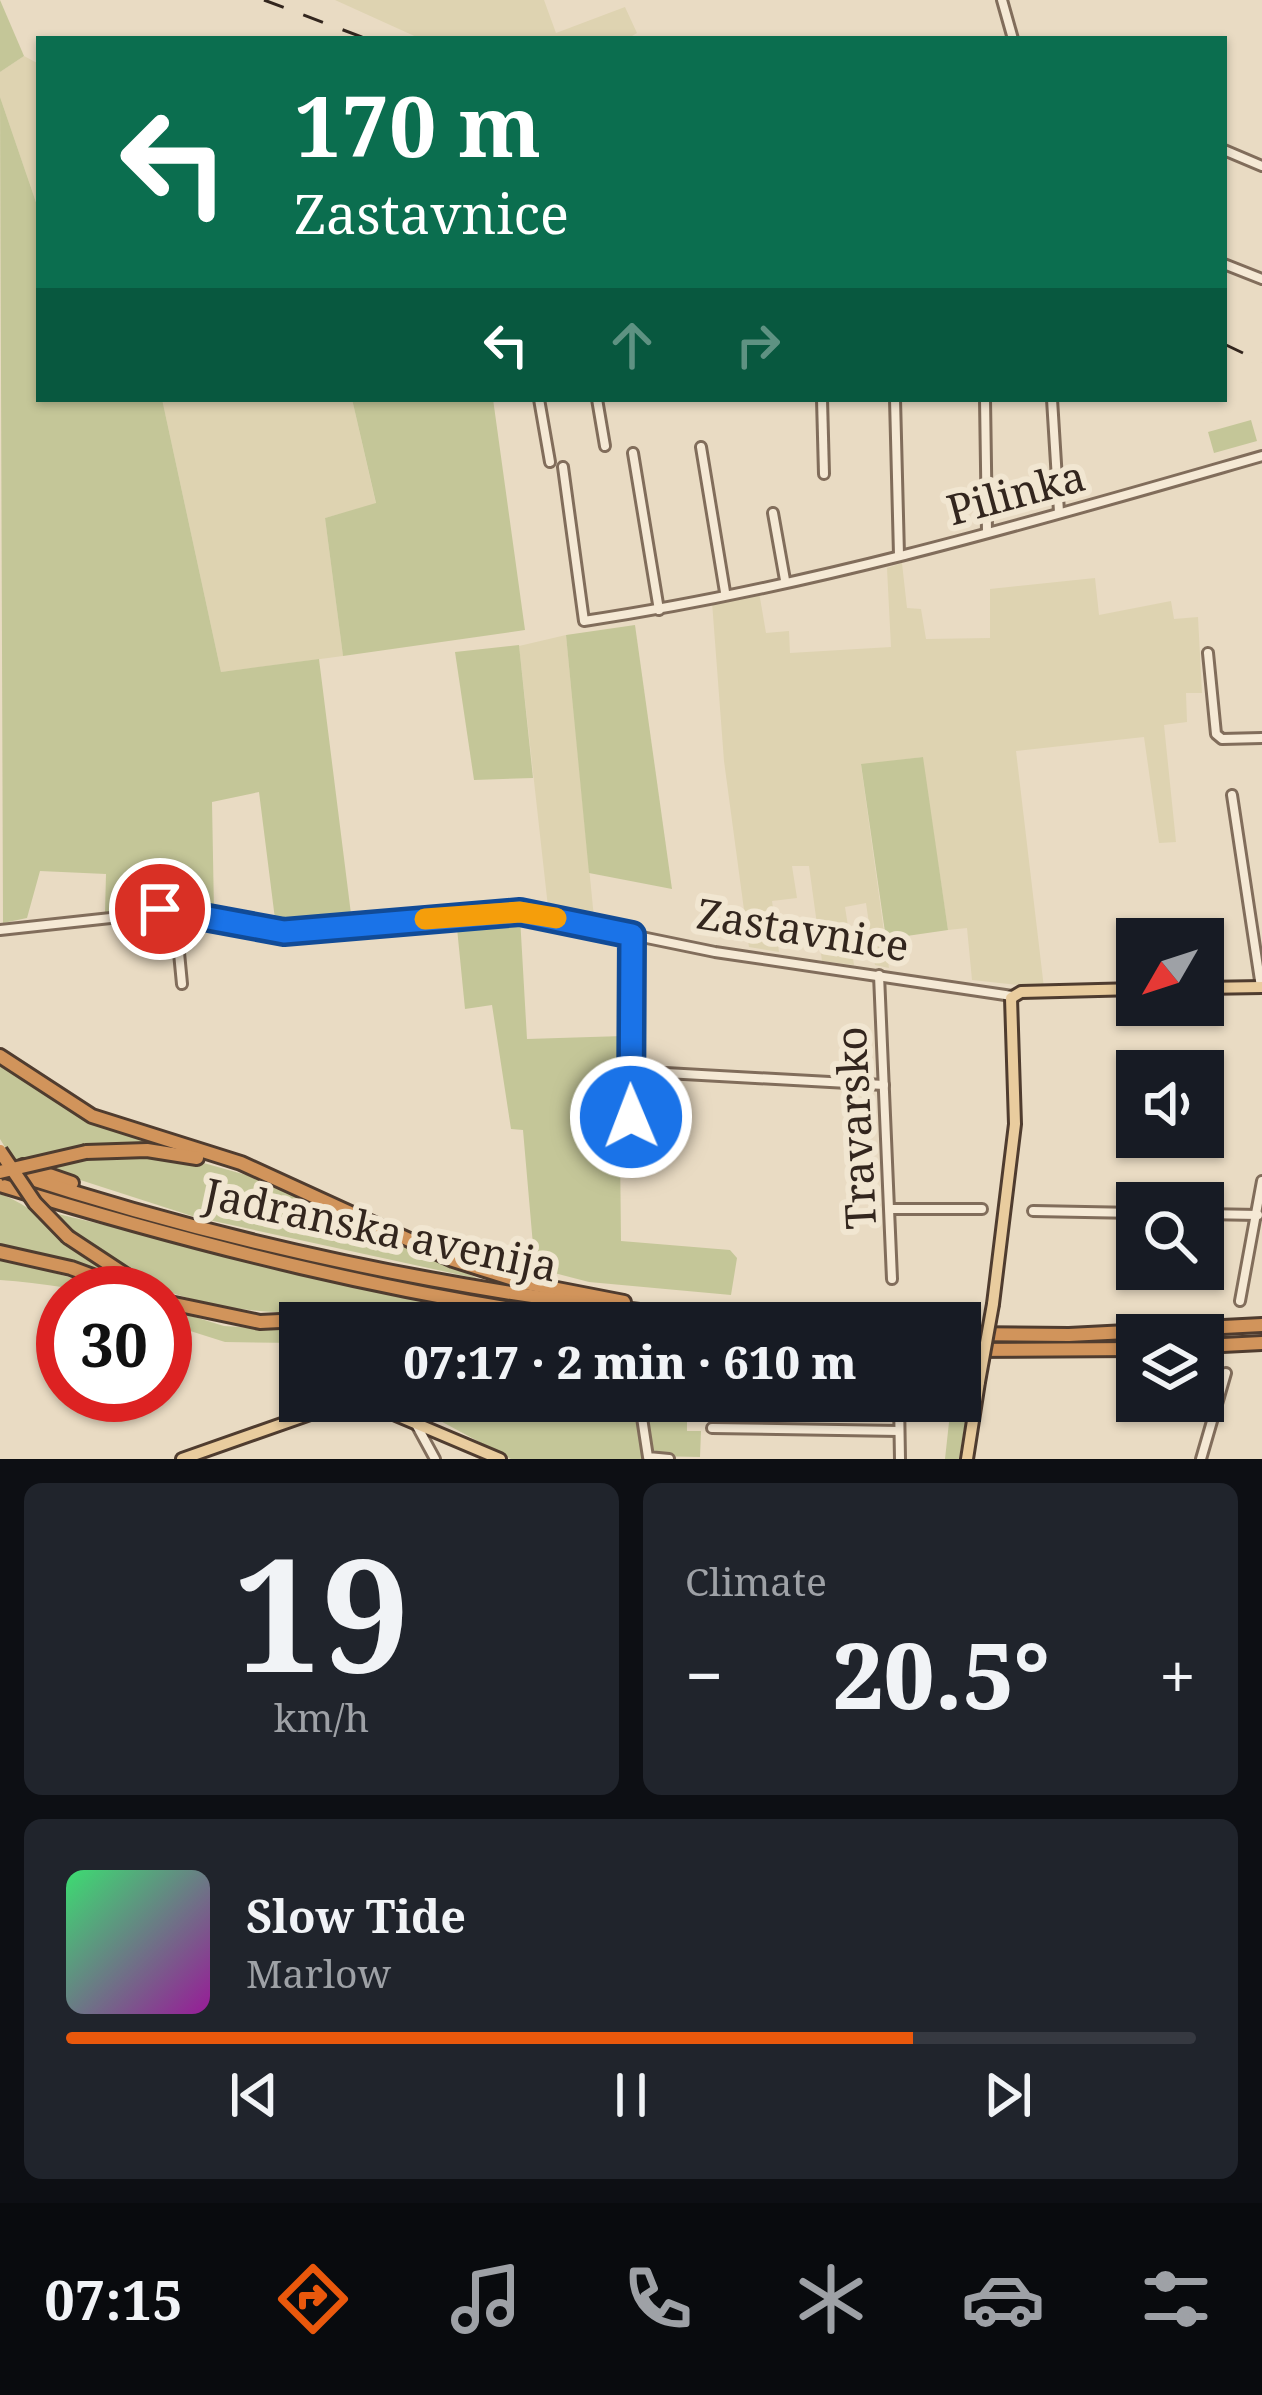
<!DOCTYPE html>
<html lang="en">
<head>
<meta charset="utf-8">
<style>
	body { margin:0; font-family:"Noto Serif",serif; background:#20242c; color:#f1f3f6; height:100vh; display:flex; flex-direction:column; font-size:45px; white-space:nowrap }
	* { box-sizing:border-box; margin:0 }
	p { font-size:39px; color:#9ea1a6 }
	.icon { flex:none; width:66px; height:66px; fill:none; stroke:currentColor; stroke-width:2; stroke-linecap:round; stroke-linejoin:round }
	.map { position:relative; height:1459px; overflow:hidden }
	.side { display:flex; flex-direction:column; gap:24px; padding:24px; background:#0d0f14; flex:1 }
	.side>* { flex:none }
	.banner { position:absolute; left:36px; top:36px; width:1191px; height:366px; border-radius:0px; box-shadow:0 3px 9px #0004; background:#0b6e4f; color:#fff; overflow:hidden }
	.needle { width:78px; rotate:231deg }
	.tools { position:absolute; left:1116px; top:918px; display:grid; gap:24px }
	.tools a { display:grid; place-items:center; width:108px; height:108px; border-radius:0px; background:#171b24; box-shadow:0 3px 9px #0004; font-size:60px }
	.speed { position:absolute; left:36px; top:1266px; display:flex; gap:24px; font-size:60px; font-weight:700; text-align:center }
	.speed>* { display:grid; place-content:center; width:156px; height:156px; border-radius:50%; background:#171b24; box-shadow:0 3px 9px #0004; line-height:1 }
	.speed .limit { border:18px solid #d22; background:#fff; color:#111 }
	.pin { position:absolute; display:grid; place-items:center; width:102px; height:102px; color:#fff; margin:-51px; border:6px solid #fff; border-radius:50%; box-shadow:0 3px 12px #0007 }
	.me { position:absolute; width:132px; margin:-66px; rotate:359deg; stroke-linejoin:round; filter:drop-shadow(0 0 9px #0008) }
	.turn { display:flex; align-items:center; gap:42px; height:252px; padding:0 60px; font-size:54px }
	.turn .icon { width:156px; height:156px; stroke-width:2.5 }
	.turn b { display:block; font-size:84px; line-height:102px }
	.lanes { display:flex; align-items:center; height:114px; padding:0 60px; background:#0003; justify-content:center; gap:60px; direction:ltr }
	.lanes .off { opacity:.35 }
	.big { font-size:90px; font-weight:800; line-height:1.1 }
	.side .card { flex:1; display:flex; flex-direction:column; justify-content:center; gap:18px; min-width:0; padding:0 42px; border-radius:18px; background:#20242c }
	.side .dial { align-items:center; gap:0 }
	.dial b { font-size:156px; line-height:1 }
	.song { display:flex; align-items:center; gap:36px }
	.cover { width:144px; height:144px; border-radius:18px; background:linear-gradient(135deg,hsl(140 70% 55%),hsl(300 70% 35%)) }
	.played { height:12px; border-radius:6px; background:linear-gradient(90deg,#ea580c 75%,#363941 75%) }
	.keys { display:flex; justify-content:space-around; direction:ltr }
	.heat { display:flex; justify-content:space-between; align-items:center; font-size:66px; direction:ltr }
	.side .tiles { flex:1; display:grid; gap:24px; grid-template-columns:1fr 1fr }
	.card:last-child { grid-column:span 2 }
	.trip { position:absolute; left:279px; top:1302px; width:702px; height:120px; border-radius:0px; background:#171b24; box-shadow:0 3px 9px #0004; font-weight:800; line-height:120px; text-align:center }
	.menu { display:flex; height:192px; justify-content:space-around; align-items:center; background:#090b0e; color:#9ea1a6 }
	.menu .icon { width:84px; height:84px }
	.menu .on { color:#ea580c }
	.menu b { font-size:54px; color:#f1f3f6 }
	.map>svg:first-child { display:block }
	.farmland { fill:#ded3b1 }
	.green { fill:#c4c698 }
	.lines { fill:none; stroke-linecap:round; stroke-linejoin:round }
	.minor-casing { stroke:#816d5b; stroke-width:14 }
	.major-casing { stroke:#4f3c2f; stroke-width:16 }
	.highway-casing { stroke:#4f3c2f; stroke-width:18 }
	.minor { stroke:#f5e9d5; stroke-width:8 }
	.major { stroke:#e9cc9e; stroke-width:10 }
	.highway { stroke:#d1945b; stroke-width:12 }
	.rail { stroke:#33261e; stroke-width:3; stroke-dasharray:21 21; stroke-linecap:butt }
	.major-bridge-casing { stroke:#4f3c2f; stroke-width:16; stroke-linecap:butt }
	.highway-bridge-casing { stroke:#4f3c2f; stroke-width:18; stroke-linecap:butt }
	.major-bridge { stroke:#e9cc9e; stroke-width:10 }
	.highway-bridge { stroke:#d1945b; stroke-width:12 }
	.route-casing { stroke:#114b97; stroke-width:30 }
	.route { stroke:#1a73e8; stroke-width:21 }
	.slow { stroke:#f59e0b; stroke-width:21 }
	.labels { text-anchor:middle; stroke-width:12; stroke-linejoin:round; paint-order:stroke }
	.street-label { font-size:42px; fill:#33261e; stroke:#f1e6d1 }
</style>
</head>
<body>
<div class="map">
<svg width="1262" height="1459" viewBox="0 0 1262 1459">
	<rect width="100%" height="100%" fill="#e9dbc3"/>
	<g class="farmland">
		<path d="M335,0H544L556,33L625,7L637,33L627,39H421Z"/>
		<path d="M24,56L39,64V211L0,97V72Z"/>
		<path d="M162,399H352L376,504L325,518L343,656L221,672Z"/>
		<path d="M902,563L907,608L921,609L926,639L990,638V589L1095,578L1099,615L1171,601L1174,619L1198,617L1202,693H1186L1187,722L1164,725L1176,842L1159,843L1144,737L1016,751L1044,988L972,980L967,928L948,930L922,757L861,765L889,968L875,965L866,903L845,907L854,965L822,961L809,866H792L797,898L772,901L779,952L749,947L724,761L712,602L759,592L766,633L789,631L790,653L891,647L887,568Z"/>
		<path d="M566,635L594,918L548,907L519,646Z"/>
	</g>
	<g class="green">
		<path d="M0,0L24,56L0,72Z"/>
		<path d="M0,97L39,211V399H162L221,672L319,659L352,922L276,927L259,792L212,802L214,912L178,905L105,912L106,874L40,871L27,918L3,923Z"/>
		<path d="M352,399H493L525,630L343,656L325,518L376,503Z"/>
		<path d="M1251,420L1257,441L1214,453L1208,432Z"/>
		<path d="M635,625L672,889L589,873L566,635Z"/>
		<path d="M519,645L533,778L474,780L455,652Z"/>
		<path d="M923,757L948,930L886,939L861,764Z"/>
		<path d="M520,917L527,1039L623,1036L622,975L628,976V1050L619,1051L621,1241L730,1250L737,1258L731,1295L589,1282L535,1268L523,1130L511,1129L492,1005L465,1009L457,928L461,921Z"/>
		<path d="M0,1062L70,1110L165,1147L88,1146L13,1160L0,1139Z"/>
		<path d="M133,1155L193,1160L264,1180L479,1279L195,1217L40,1167Z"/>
		<path d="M0,1194C40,1208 73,1248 109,1274L0,1247Z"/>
		<path d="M128,1212L390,1277L688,1323C535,1323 361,1278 212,1239C189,1233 142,1228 128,1212Z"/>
		<path d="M54,1213L431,1303C410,1309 381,1308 358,1310C245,1321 132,1303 54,1213Z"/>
		<path d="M0,1258L126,1293C83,1293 43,1282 0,1280Z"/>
		<path d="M165,1308L224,1326L300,1331V1343L225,1342L165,1323Z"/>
		<path d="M960,1361H975L959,1459H945L950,1413L935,1407L926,1414L925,1401H960Z"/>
		<path d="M645,1407L687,1421V1431H701L700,1457L652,1456Z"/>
		<path d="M420,1410H636L644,1459H511Z"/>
	</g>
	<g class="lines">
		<g class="minor-casing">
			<g id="minor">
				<path d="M1002,0L1013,39"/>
				<path d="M1224,150L1262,166"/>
				<path d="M1224,264L1262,279"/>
				<path d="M539,399L550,462"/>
				<path d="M597,399L605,446"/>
				<path d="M822,399L824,474"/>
				<path d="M895,399L899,555"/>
				<path d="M985,399L987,532"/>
				<path d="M1052,399L1059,512"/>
				<path d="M701,447L725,592"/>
				<path d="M633,453L659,610"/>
				<path d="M563,467L584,621C813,587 1039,520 1262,456"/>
				<path d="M773,513L785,580"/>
				<path d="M1208,653L1216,734L1222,739L1262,738"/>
				<path d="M1232,795L1261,987"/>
				<path d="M175,911L284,932L520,912L715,952L1012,996"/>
				<path d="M0,930L175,911L182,984"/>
				<path d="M632,935L633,1164"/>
				<path d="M879,975L892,1279"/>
				<path d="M630,1071L884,1085"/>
				<path d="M892,1209H982"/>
				<path d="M1033,1211L1137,1213"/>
				<path d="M1203,1214L1258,1215"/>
				<path d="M1240,1301L1262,1181"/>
				<path d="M899,1401L900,1459"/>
				<path d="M390,1410L635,1406L641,1411L648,1457L669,1459"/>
				<path d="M417,1426L435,1459"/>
				<path d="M712,1428L899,1431"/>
				<path d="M1201,1459L1226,1373"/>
			</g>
		</g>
		<g class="major-casing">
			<g id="major">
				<path d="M1203,988L1262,987"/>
				<path d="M993,1304L1015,1124L1011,998L1021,992L1137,989"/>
				<path d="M182,1459L316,1412L365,1402L500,1459"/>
				<path d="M967,1459L979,1382"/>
			</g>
		</g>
		<g class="highway-casing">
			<g id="highway">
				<path d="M0,1056L92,1116L241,1163L453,1260L526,1283L624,1302"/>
				<path d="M86,1152L147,1150L197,1158"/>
				<path d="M23,1166L72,1183"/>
				<path d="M13,1173C253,1252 504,1301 756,1323"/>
				<path d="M0,1185C199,1246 401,1297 608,1323"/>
				<path d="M68,1237L153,1293"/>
				<path d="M0,1252L71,1268L139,1293"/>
				<path d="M165,1302L260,1322L444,1313L536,1323"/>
				<path d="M960,1334L1069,1335L1262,1325"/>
				<path d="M1203,1346L1262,1343"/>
				<path d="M960,1350L1137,1349"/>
			</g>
		</g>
		<use href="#minor" class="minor"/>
		<use href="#major" class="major"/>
		<use href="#highway" class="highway"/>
		<g class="rail">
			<path d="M264,0L367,39"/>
			<path d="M1224,344L1262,362"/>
		</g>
		<g class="major-bridge-casing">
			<path id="major-bridge" d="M979,1382L993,1304"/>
		</g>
		<g class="highway-bridge-casing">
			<g id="highway-bridge">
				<path d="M0,1151L35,1203L68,1237"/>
				<path d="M0,1172L86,1152"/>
			</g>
		</g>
		<use href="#major-bridge" class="major-bridge"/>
		<use href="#highway-bridge" class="highway-bridge"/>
	</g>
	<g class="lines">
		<g class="route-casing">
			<path id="route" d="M160,909L284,932L520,912L632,935L631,1117"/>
		</g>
		<use href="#route" class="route"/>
		<path class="slow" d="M425,919L520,912L556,918"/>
	</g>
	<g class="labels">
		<g class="street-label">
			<text transform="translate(1016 493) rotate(-15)" y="15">Pilinka</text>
			<text transform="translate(803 930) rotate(9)" y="15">Zastavnice</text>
			<text transform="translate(856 1128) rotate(-93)" y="15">Travarsko</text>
			<text transform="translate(381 1230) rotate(12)" y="15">Jadranska avenija</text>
		</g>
	</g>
</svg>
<div class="tools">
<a><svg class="needle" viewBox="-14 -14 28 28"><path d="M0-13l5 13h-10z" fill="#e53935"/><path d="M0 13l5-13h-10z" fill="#9ea1a6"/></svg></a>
<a><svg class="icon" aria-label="sound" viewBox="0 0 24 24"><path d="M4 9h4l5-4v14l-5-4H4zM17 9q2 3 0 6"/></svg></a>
<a><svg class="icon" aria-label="search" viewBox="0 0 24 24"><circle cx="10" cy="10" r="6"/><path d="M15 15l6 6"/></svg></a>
<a><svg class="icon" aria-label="layers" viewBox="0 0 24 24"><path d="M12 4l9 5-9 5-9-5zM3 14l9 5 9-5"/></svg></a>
</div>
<div class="speed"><div class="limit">30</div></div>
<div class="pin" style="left:160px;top:909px;background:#d93025"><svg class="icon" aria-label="arrive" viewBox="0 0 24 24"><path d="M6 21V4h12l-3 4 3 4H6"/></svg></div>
<svg class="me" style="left:631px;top:1117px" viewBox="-20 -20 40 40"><circle r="17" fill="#1a73e8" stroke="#fff" stroke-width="3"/><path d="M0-11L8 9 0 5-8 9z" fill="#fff"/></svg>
<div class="trip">07:17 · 2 min · 610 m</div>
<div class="banner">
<div class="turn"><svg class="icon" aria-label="left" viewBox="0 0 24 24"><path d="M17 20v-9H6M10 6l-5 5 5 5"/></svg><div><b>170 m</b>Zastavnice</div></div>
<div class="lanes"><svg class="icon" aria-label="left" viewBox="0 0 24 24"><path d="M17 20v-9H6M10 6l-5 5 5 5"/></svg><svg class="icon off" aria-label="ahead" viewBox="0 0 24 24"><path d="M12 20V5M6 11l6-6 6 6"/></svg><svg class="icon off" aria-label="right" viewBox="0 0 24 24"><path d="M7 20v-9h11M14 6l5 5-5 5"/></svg></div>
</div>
</div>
<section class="side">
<div class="tiles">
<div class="card dial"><b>19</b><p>km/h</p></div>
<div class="card"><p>Climate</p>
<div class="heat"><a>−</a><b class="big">20.5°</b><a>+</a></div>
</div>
<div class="card">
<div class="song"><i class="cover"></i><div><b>Slow Tide</b><p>Marlow</p></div></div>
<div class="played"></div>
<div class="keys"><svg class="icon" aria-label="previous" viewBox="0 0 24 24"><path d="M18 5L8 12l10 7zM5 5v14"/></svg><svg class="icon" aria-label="pause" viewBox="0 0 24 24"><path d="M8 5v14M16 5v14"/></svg><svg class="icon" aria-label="next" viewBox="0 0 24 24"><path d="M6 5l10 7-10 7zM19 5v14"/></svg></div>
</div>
</div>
</section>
<nav class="menu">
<b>07:15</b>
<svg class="icon on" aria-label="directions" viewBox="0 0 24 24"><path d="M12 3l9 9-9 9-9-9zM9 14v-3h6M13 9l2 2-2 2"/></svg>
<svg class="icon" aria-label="music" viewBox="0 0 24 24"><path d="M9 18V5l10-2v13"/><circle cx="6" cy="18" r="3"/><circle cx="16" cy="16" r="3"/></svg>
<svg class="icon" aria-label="phone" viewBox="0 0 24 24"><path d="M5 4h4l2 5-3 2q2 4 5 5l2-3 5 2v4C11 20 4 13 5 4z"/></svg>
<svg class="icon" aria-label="climate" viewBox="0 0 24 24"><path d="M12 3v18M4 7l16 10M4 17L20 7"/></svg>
<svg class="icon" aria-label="car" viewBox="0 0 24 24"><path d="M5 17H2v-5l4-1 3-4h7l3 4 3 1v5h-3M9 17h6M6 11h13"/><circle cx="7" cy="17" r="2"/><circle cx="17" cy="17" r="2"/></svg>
<svg class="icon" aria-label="filters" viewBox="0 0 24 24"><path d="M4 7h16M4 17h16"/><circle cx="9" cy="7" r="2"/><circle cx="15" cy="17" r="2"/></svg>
</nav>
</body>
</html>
